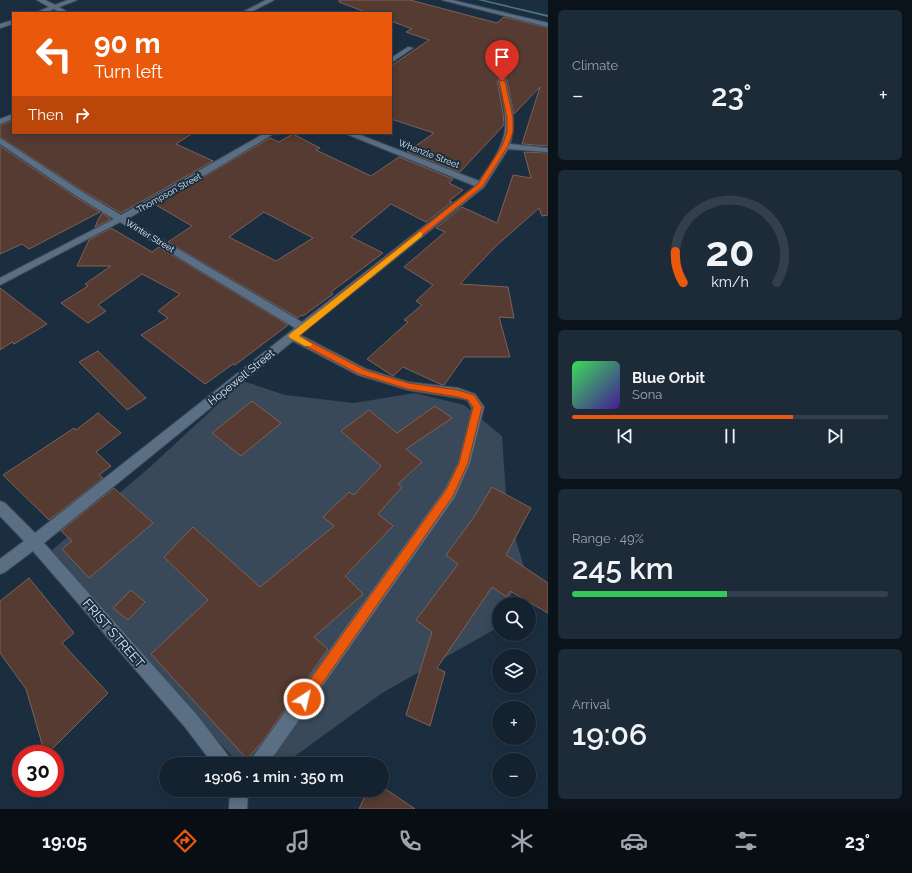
<!DOCTYPE html>
<html lang="en">
<head>
<meta charset="utf-8">
<style>
	body { margin:0; font-family:Raleway,sans-serif; background:#1d2a38; color:#f1f3f6; height:100vh; display:flex; flex-direction:column; font-size:15px; white-space:nowrap }
	* { box-sizing:border-box; margin:0 }
	p { font-size:13px; color:#9da4ab }
	.icon { flex:none; width:22px; height:22px; fill:none; stroke:currentColor; stroke-width:2; stroke-linecap:round; stroke-linejoin:round }
	.map { position:relative; flex:1; overflow:hidden }
	.sheet { display:flex; flex-direction:column; gap:10px; padding:10px; background:#0b131a; width:364px }
	.sheet>* { flex:none }
	.guide { position:absolute; left:12px; top:12px; width:380px; height:122px; border-radius:0px; box-shadow:0 2px 10px #0003,0 0 0 1px #333f4c; background:#ea580c; color:#fff; overflow:hidden }
	.controls { position:absolute; left:492px; top:597px; display:grid; gap:8px }
	.controls a { display:grid; place-items:center; width:44px; height:44px; border-radius:50%; background:#142230; box-shadow:0 2px 10px #0003,0 0 0 1px #333f4c; font-size:20px }
	.speed { position:absolute; left:12px; top:745px; display:flex; gap:8px; font-size:20px; font-weight:700; text-align:center }
	.speed>* { display:grid; place-content:center; width:52px; height:52px; border-radius:50%; background:#142230; box-shadow:0 2px 10px #0003,0 0 0 1px #333f4c; line-height:1 }
	.speed .limit { border:6px solid #d22; background:#fff; color:#111 }
	.pin { position:absolute; display:grid; place-items:center; width:34px; height:34px; color:#fff; margin:-41px -17px; border-radius:50% 50% 50% 0; rotate:-45deg; box-shadow:0 0 4px #0007 }
	.pin .icon { rotate:45deg }
	.me { position:absolute; width:44px; margin:-22px; rotate:35deg; stroke-linejoin:round; filter:drop-shadow(0 0 3px #0008) }
	.turn { display:flex; align-items:center; gap:14px; height:84px; padding:0 16px; font-size:18px }
	.turn .icon { width:52px; height:52px; stroke-width:2.5 }
	.turn b { display:block; font-size:28px; line-height:34px }
	.then { display:flex; align-items:center; height:38px; padding:0 16px; background:#0003; gap:8px; font-size:15px }
	.big { font-size:30px; font-weight:600; line-height:1.1 }
	.sheet .widget { flex:1; display:flex; flex-direction:column; justify-content:center; gap:6px; min-width:0; padding:0 14px; border-radius:6px; background:#1d2a38 }
	.sheet .dial { align-items:center; gap:0 }
	.dial svg { height:104px; overflow:visible; fill:none; stroke:#333f4c; stroke-width:7; stroke-linecap:round; text-anchor:middle }
	.dial text { fill:#f1f3f6; stroke:none }
	.song { display:flex; align-items:center; gap:12px }
	.cover { width:48px; height:48px; border-radius:6px; background:linear-gradient(135deg,hsl(130 70% 55%),hsl(260 70% 35%)) }
	.played { height:4px; border-radius:2px; background:linear-gradient(90deg,#ea580c 70%,#333f4c 70%) }
	.keys { display:flex; justify-content:space-around; direction:ltr }
	.heat { display:flex; justify-content:space-between; align-items:center; font-size:22px; direction:ltr }
	.charge { height:6px; border-radius:3px; background:linear-gradient(90deg,#34c759 49%,#333f4c 0) }
	.trip { position:absolute; left:159px; top:757px; width:230px; height:40px; border-radius:20px; background:#142230; box-shadow:0 2px 10px #0003,0 0 0 1px #333f4c; font-weight:600; line-height:40px; text-align:center }
	.tab-bar { display:flex; height:64px; justify-content:space-around; align-items:center; background:#080e13; color:#9da4ab }
	.tab-bar .icon { width:28px; height:28px }
	.tab-bar .current { color:#ea580c }
	.tab-bar b { font-size:18px; color:#f1f3f6 }
	main { display:flex; flex:1; min-height:0 }
	.map>svg:first-child { display:block }
	.green { fill:#394959 }
	.lines { fill:none; stroke-linecap:round; stroke-linejoin:round }
	.stream { fill:#4f7779; fill-rule:evenodd }
	.building { fill:#553b31; stroke:#7e6157; fill-rule:evenodd }
	.street-casing { stroke:#3c4b5b; stroke-width:2 }
	.street { fill:#5b6f84; fill-rule:evenodd }
	.route { fill:#ea580c; stroke:#983908 }
	.slow { fill:#f59e0b }
	.labels { text-anchor:middle; stroke-width:4; stroke-linejoin:round; paint-order:stroke }
	.far-street-label { font-size:9px; fill:#dae6f2; stroke:#1b2e40 }
	.street-label { font-size:11px; fill:#dae6f2; stroke:#1b2e40 }
	.near-street-label { font-size:13px; fill:#dae6f2; stroke:#1b2e40 }
</style>
</head>
<body>
<main>
<div class="map">
<svg width="548" height="809" viewBox="0 0 548 809">
	<rect width="100%" height="100%" fill="#1b2e40"/>
	<path class="green" d="M243,381L285,395L354,403L415,393L464,405L502,436L507,510L524,567L507,604H499V623L497,628L382,693L284,764H239L170,688L51,551L149,468Z"/>
	<g class="lines">
		<path class="stream" d="M478,0H484L548,15V17Z"/>
	</g>
	<g class="building">
		<path d="M339,0H410L497,23L504,17L548,28V146L522,144L540,87L514,114L507,80L505,78H499L497,81L503,112L504,125L460,172L407,152L434,133L391,119V66L429,40L406,32L412,29L391,21V13H368L339,2Z"/>
		<path d="M12,121L13,133H193L176,144L213,161L121,213L85,192L0,137V125Z"/>
		<path d="M293,134L320,148L316,150L371,176L399,157L453,179L449,183L463,190L449,201L452,202L426,222L391,204L351,237L383,253L331,292L333,294L303,316L301,315L298,318L168,242L192,226L156,205L270,138L279,142ZM264,212L313,238L276,261L229,237Z"/>
		<path d="M0,146L77,198L100,212L29,249L22,244L0,254Z"/>
		<path d="M524,152L548,153V215L542,216L539,208L495,247L460,284L508,287L514,318L499,317L510,357H464L444,385L440,384L403,367L393,376L367,359L408,322L404,320L422,305L416,301L433,285L404,267L445,232L436,228L462,207L497,223L513,175L531,178Z"/>
		<path d="M102,213L111,219L95,227L98,220Z"/>
		<path d="M111,228L152,252L159,247L288,325L235,365L233,364L205,384L141,335L168,318L158,311L180,294L142,274L98,305L106,311L88,323L61,303L88,286L85,284L111,266H77L89,240Z"/>
		<path d="M0,288L47,324L14,344L12,342L0,350Z"/>
		<path d="M98,351L146,398L127,410L79,362Z"/>
		<path d="M252,401L281,423L241,456L212,433Z"/>
		<path d="M435,406L452,418L406,449L422,462L398,484L402,487L378,514L393,526L345,576L363,594L314,637L328,649L262,742L247,759L151,654L208,600L164,557L193,527L260,587L334,526L323,517L349,492L354,495L381,466L341,431L369,410L397,433Z"/>
		<path d="M98,413L121,433L96,452L111,466L99,475L103,478L49,520L3,475L74,428L76,430Z"/>
		<path d="M492,487L531,508L506,555L548,583V613L510,591L507,597L492,587L437,668L445,672L430,726L406,715L432,632L416,620L458,564L446,555L474,517Z"/>
		<path d="M114,488L153,523L89,578L62,549L72,541L61,531Z"/>
		<path d="M29,578L74,633L62,643L108,693L47,754H45L26,689L0,653V601Z"/>
		<path d="M131,590L145,602L128,620L113,608Z"/>
		<path d="M368,790H387L415,809H359Z"/>
	</g>
	<g class="lines">
		<g class="street-casing">
			<g id="street">
				<path d="M37,0H45L55,5L68,0H77L59,7L69,13H61L54,9L44,13H35L49,7Z"/>
				<path d="M266,0H274L249,13H241Z"/>
				<path d="M442,0H452L548,23V27Z"/>
				<path d="M13,20V24L0,28V24Z"/>
				<path d="M408,47L413,48L391,63V58Z"/>
				<path d="M499,79H505L506,81C511,103 517,122 510,144L548,148V152L508,149L484,187L300,335L366,369L408,382L458,388L475,394L484,407L470,463L455,497L268,764H249L252,758L445,489L458,463L472,408L467,400L458,398L408,390L358,375L293,341L44,543L197,715L230,758L233,764H213L185,727L33,551L5,572L0,574V559L24,541L0,516V501L5,503L35,533L295,328L120,222L0,285V278L114,219L78,197L0,144V138L84,193L121,215L265,133H275L207,174L127,219L302,322L475,186L344,133H355L479,181C508,140 511,130 498,81Z"/>
				<path d="M13,114V119L0,124V119Z"/>
				<path d="M230,790H248L247,809H229Z"/>
			</g>
		</g>
		<use href="#street" class="street"/>
	</g>
	<path class="route" d="M502,80L505,81L513,118V132L508,146L483,186L299,336L365,370L408,383L458,390L474,395L482,407L468,463L453,496L308,704L304,706L299,704L298,699L299,695L446,490L459,463L473,407L468,400L458,397L408,389L359,374L290,338L288,336L478,184L502,146L507,132V118L499,81Z"/>
	<path class="slow" d="M420,232L422,233V236L299,336L312,344L311,346H305L290,338L288,336L290,334Z"/>
	<g class="labels">
		<g class="far-street-label">
			<text transform="translate(429 154) rotate(21)" y="3">Whenzle Street</text>
			<text transform="translate(169 193) rotate(-29)" y="3">Thompson Street</text>
			<text transform="translate(150 236) rotate(31)" y="3">Winter Street</text>
		</g>
		<g class="street-label">
			<text transform="translate(241 377) rotate(-39)" y="4">Hopewell Street</text>
		</g>
		<g class="near-street-label">
			<text transform="translate(114 633) rotate(49)" y="5">FRIST STREET</text>
		</g>
	</g>
</svg>
<div class="controls">
<a><svg class="icon" aria-label="search" viewBox="0 0 24 24"><circle cx="10" cy="10" r="6"/><path d="M15 15l6 6"/></svg></a>
<a><svg class="icon" aria-label="layers" viewBox="0 0 24 24"><path d="M12 4l9 5-9 5-9-5zM3 14l9 5 9-5"/></svg></a>
<a>+</a>
<a>−</a>
</div>
<div class="speed"><div class="limit">30</div></div>
<div class="pin" style="left:502px;top:81px;background:#d93025"><svg class="icon" aria-label="arrive" viewBox="0 0 24 24"><path d="M6 21V4h12l-3 4 3 4H6"/></svg></div>
<svg class="me" style="left:304px;top:699px" viewBox="-20 -20 40 40"><circle r="17" fill="#ea580c" stroke="#fff" stroke-width="3"/><path d="M0-11L8 9 0 5-8 9z" fill="#fff"/></svg>
<div class="trip">19:06 · 1 min · 350 m</div>
<div class="guide">
<div class="turn"><svg class="icon" aria-label="left" viewBox="0 0 24 24"><path d="M17 20v-9H6M10 6l-5 5 5 5"/></svg><div><b>90 m</b>Turn left</div></div>
<div class="then">Then<svg class="icon" aria-label="right" viewBox="0 0 24 24"><path d="M7 20v-9h11M14 6l5 5-5 5"/></svg></div>
</div>
</div>
<section class="sheet">
<div class="widget"><p>Climate</p>
<div class="heat"><a>−</a><b class="big">23°</b><a>+</a></div>
</div>
<div class="widget dial"><svg viewBox="0 0 100 80">
<path d="M14 69A42 42 0 1 1 86 69"/>
<path d="M14 69A42 42 0 0 1 8 45" stroke="#ea580c"/>
<text x="50" y="56" font-size="32" font-weight="700">20</text>
<text x="50" y="72" font-size="11">km/h</text>
</svg></div>
<div class="widget">
<div class="song"><i class="cover"></i><div><b>Blue Orbit</b><p>Sona</p></div></div>
<div class="played"></div>
<div class="keys"><svg class="icon" aria-label="previous" viewBox="0 0 24 24"><path d="M18 5L8 12l10 7zM5 5v14"/></svg><svg class="icon" aria-label="pause" viewBox="0 0 24 24"><path d="M8 5v14M16 5v14"/></svg><svg class="icon" aria-label="next" viewBox="0 0 24 24"><path d="M6 5l10 7-10 7zM19 5v14"/></svg></div>
</div>
<div class="widget"><p>Range · 49%</p><b class="big">245 km</b><div class="charge"></div></div>
<div class="widget"><p>Arrival</p><b class="big">19:06</b></div>
</section>
</main>
<nav class="tab-bar">
<b>19:05</b>
<svg class="icon current" aria-label="directions" viewBox="0 0 24 24"><path d="M12 3l9 9-9 9-9-9zM9 14v-3h6M13 9l2 2-2 2"/></svg>
<svg class="icon" aria-label="music" viewBox="0 0 24 24"><path d="M9 18V5l10-2v13"/><circle cx="6" cy="18" r="3"/><circle cx="16" cy="16" r="3"/></svg>
<svg class="icon" aria-label="phone" viewBox="0 0 24 24"><path d="M5 4h4l2 5-3 2q2 4 5 5l2-3 5 2v4C11 20 4 13 5 4z"/></svg>
<svg class="icon" aria-label="climate" viewBox="0 0 24 24"><path d="M12 3v18M4 7l16 10M4 17L20 7"/></svg>
<svg class="icon" aria-label="car" viewBox="0 0 24 24"><path d="M5 17H2v-5l4-1 3-4h7l3 4 3 1v5h-3M9 17h6M6 11h13"/><circle cx="7" cy="17" r="2"/><circle cx="17" cy="17" r="2"/></svg>
<svg class="icon" aria-label="filters" viewBox="0 0 24 24"><path d="M4 7h16M4 17h16"/><circle cx="9" cy="7" r="2"/><circle cx="15" cy="17" r="2"/></svg>
<b>23°</b>
</nav>
</body>
</html>
